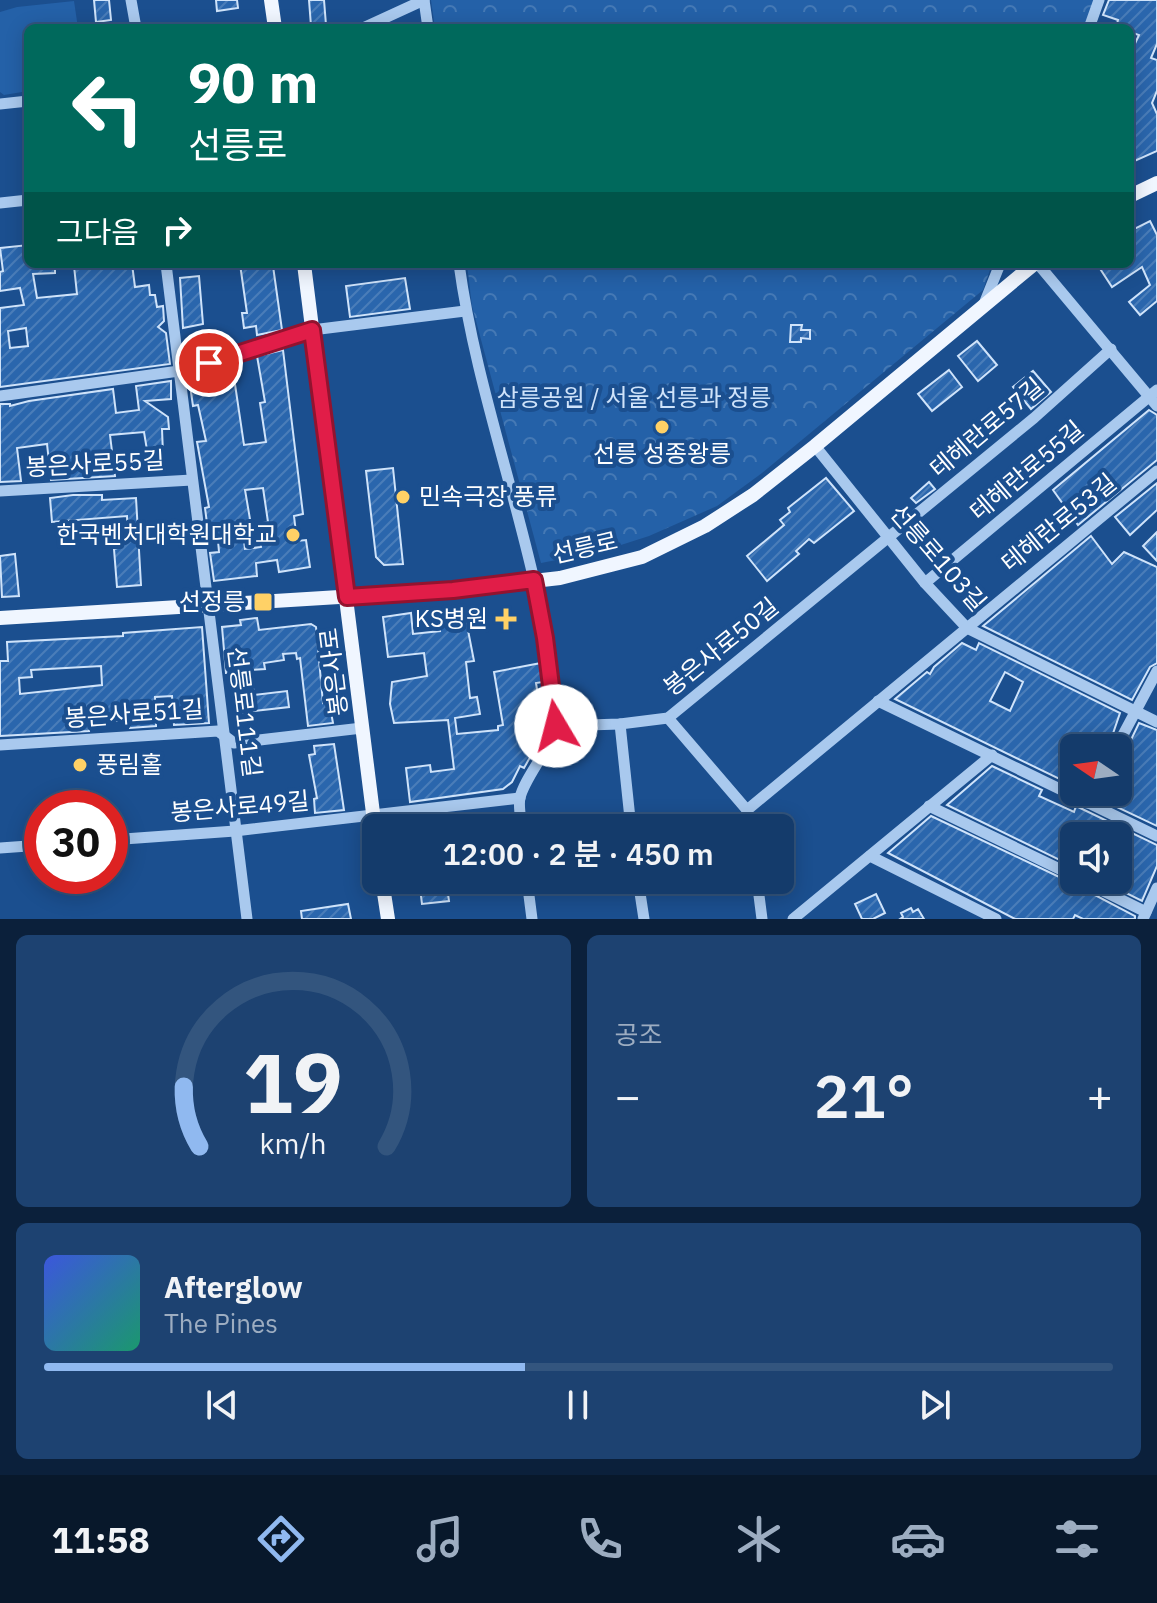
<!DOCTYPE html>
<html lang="ko">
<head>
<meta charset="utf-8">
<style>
	body { margin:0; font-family:"IBM Plex Sans","Noto Sans KR",sans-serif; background:#1d4271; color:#f1f3f6; height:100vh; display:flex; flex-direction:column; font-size:30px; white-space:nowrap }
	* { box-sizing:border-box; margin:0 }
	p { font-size:26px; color:#9dadc1 }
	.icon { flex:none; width:44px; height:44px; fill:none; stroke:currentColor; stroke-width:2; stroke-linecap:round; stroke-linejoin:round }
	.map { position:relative; height:919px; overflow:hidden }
	.details { display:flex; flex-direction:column; gap:16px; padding:16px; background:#0b203b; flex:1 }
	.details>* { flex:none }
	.hud { position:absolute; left:24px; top:24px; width:1110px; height:244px; border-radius:12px; box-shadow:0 4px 20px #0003,0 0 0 2px #33557e; background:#00695c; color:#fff; overflow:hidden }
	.needle { width:52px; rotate:283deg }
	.tools { position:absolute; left:1060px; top:734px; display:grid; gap:16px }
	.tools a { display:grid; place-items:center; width:72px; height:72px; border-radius:12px; background:#143b6b; box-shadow:0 4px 20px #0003,0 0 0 2px #33557e; font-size:40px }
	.speed { position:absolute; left:24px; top:790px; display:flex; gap:16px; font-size:40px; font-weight:700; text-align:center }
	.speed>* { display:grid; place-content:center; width:104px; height:104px; border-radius:50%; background:#143b6b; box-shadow:0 4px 20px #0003,0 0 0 2px #33557e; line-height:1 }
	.speed .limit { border:12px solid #d22; background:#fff; color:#111 }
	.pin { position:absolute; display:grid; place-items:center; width:68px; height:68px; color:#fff; margin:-34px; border:4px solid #fff; border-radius:50%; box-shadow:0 2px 8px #0007 }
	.me { position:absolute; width:88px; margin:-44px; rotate:352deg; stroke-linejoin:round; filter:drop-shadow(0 0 6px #0008) }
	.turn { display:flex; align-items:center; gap:28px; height:168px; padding:0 32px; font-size:36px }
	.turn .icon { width:104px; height:104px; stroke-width:2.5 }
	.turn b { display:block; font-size:56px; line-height:68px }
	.then { display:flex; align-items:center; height:76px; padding:0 32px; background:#0003; gap:16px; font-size:30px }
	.big { font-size:60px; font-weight:600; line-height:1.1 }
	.details .widget { flex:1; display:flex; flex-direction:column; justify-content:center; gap:12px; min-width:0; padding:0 28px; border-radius:12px; background:#1d4271 }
	.details .dial { align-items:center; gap:0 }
	.dial svg { height:208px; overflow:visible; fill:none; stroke:#33557e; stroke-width:7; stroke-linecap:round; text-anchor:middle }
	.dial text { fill:#f1f3f6; stroke:none }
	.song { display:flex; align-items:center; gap:24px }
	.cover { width:96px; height:96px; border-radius:12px; background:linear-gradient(135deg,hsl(230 70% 55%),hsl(160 70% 35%)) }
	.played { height:8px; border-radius:4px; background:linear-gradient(90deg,#90b9f0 45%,#33557e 45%) }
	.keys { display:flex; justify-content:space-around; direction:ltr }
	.heat { display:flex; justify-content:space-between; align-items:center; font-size:44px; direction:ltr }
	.details .tiles { flex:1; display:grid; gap:16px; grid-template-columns:1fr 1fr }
	.widget:last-child { grid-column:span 2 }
	.trip { position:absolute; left:362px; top:814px; width:432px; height:80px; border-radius:12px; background:#143b6b; box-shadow:0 4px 20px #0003,0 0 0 2px #33557e; font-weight:600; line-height:80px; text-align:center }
	.dock { display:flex; height:128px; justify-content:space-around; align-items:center; background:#08182b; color:#9dadc1 }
	.dock .icon { width:56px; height:56px }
	.dock .active { color:#90b9f0 }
	.dock b { font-size:36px; color:#f1f3f6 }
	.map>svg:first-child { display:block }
	.forest { fill:url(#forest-crowns) }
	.pitch { fill:#2461a8 }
	.building { fill:url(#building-hatch); stroke:#cfe3fa; stroke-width:2; fill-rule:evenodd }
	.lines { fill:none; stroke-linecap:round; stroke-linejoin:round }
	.minor { stroke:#a9c9ee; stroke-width:11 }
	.major { stroke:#f0f6ff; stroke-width:14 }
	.route-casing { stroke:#92132f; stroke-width:20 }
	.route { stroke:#e11d48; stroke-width:14 }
	.poi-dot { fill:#ffd166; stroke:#1b4f8f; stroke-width:3 }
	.labels { text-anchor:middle; stroke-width:8; stroke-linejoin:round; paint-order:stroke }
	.park-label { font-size:24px; fill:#cfe3fa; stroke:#1b4f8f }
	.street-label { font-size:24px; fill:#fff; stroke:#1b4f8f }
	.poi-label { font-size:24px; fill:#fff; stroke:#1b4f8f; text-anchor:end }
</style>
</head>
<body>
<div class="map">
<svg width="1157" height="919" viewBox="0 0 1157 919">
	<defs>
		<pattern id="forest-crowns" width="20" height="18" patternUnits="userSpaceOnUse" patternTransform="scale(2)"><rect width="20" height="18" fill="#2461a8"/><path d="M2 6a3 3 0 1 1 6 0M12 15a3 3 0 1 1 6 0" fill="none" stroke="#4579b5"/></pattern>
		<pattern id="building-hatch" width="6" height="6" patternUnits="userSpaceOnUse" patternTransform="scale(2)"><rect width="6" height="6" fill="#2a66ad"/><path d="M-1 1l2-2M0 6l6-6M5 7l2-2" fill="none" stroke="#4a7db9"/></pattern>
	</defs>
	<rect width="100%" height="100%" fill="#1b4f8f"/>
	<g class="forest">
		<path d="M431,0H1096L1086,28H435Z"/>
		<path d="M467,264H992L983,290L762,473L717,506L649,536L602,551L541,563L472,306Z"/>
	</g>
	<path class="pitch" d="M74,1L78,28H28V91L4,95L0,92V12L17,7Z"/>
	<g class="building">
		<path d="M94,0H109L111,20L96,22Z"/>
		<path d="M216,0H237L238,8L217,11Z"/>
		<path d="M309,0H324L326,25L311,26Z"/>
		<path d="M1109,0H1157V44L1151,58L1157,60V91L1152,103L1157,114V151L1130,163V50H1132L1139,35L1130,32V28H1116L1118,20L1103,15Z"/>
		<path d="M1150,221L1157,235V301L1140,315L1129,302L1150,285L1142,267L1112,287L1097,264H1130V231Z"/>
		<path d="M28,245V265L55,264V273L33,274L37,298L77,294L74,266L132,264L135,287L149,285L150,295H155L157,307L163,306L164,321L158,327L166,333L170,364L0,387V308L24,305L20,288L0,291V272L3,271L0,248ZM26,328L28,346L10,348L8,331Z"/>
		<path d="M240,264L273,266L282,330L257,335L256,326L244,328L242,313H247Z"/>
		<path d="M199,276L203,324L183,328L180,278Z"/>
		<path d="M405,278L410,309L350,317L346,286Z"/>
		<path d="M791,325H802L801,330H810V339L801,338V342H790Z"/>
		<path d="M977,341L997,365L978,381L958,356Z"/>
		<path d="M283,350L303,514L294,516L297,541L306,540L310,567L279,572L277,560L256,563L257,576L214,581L210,553L219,552L217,529L208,531L205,508L209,507L197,442L206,441L198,405L193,406L189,378L218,374L217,368L232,364L244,445L266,442L260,403L265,402L257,356ZM263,488L268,522L258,524L261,547L245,549L242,526L251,525L245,490Z"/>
		<path d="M949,370L962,387L932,411L918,394Z"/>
		<path d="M1033,371L1051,392L1031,409L1013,387Z"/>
		<path d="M171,381V399L145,401L168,417L169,429H162L163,454L148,456L144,432L110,435L115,476L51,480L47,444L17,448L21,481L0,482V404H10V406L29,401L113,389L116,413L139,410L136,386Z"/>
		<path d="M1149,410L1157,415V460L1078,525L1053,490Z"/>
		<path d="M393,468L403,564L384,565L376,557L366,471Z"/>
		<path d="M826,478L854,511L814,543L809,539L796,551L799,554L767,581L747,556L784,525L780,520L790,512L788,508Z"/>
		<path d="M929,482L935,489L916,503L911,498Z"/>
		<path d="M1157,483V510L1130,535L1115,517Z"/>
		<path d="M73,495H102V500L136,498L141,585L117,587L114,549L121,547L120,542H128L127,516L52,522L50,498Z"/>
		<path d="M1157,532V561L1143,546Z"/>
		<path d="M1091,536L1112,564L1124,552L1157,567V663L1150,667L1132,700L983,626Z"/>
		<path d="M15,554L19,596L2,597L0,556Z"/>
		<path d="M411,613L413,634L440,631L439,623L466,620L474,661L466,662L470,698L477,697L480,714L455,718L457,734L498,730V726L503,725L494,672L541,663L543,682L536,683L542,720L547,719V727L524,768L520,766L512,782L503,789L410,802L406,768L430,765L431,772L454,769L448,720L394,723L390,704L392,682L427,676L424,653L388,657L383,617Z"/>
		<path d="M257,618L259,630L311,624L316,627L323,703L329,702L333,723L308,726L300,658L297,659L296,653L283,654L284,660L264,663L265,669L251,670L254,695L287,691L289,707L237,713L232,673H226L222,627L241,625L240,620Z"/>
		<path d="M202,627L209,723L174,725L172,696L155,697L156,726L130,728L129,720L88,722L89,731L0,736V661H8L7,642L123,636V633ZM101,666L102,685L20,694L19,678L32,677L31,670Z"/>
		<path d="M962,643L976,650L979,643L1120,713L1108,748H1074V786L895,699L927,672L930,674L934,667ZM1005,672L1023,682L1010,711L990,701Z"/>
		<path d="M1139,723L1157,730V826L1100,799L1104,792H1118V767Z"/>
		<path d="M334,744L344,810L315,813L314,799L317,798L309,755L315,754L314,746Z"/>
		<path d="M992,766L1042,790L1039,796L1074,812L1076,806L1157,845V866L1142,901L1100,880H1118V836H1074V867L947,805Z"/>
		<path d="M931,816L1074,884L1135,916V919H1083L1075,915L1073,919H1015L888,853Z"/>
		<path d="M419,880H446L449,901L422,904Z"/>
		<path d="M876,894L885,913L873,919H862L855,904Z"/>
		<path d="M348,904L351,919H302L301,911Z"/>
		<path d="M911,908L913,912L918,909L924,919H900L903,917L901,913Z"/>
	</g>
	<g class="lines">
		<g class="minor">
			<path d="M131,0L136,28"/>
			<path d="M424,0L428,28"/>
			<path d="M363,28L424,0"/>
			<path d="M1089,28L1099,0"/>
			<path d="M0,104L28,101"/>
			<path d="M0,203L28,200"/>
			<path d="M166,264L247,919"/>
			<path d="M459,264C480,418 546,565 556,721C557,741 524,777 520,798C518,806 521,819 522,828"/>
			<path d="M1038,264L1157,406"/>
			<path d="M984,304L1000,264"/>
			<path d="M0,396L179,371L312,330L465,311"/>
			<path d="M815,446L925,583L967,628L1157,722"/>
			<path d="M0,491L192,480"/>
			<path d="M925,583L1157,390"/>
			<path d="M878,701L1157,836"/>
			<path d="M668,718L747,810L750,828"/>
			<path d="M620,724L631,828"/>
			<path d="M556,726L620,724L668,718L1034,418L1111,349"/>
			<path d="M0,745L218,731L234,743L362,728"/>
			<path d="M1116,748L1157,671"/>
			<path d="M1087,803L1093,792"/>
			<path d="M929,806L1074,876"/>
			<path d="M747,810L1157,471"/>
			<path d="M110,840L235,831L520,798"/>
			<path d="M0,848L42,845"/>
			<path d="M870,856L996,919"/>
			<path d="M527,880L532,919"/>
			<path d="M638,880L644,919"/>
			<path d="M757,880L762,919"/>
			<path d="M1081,880L1146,912"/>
			<path d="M793,919L992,755"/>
			<path d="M1143,919L1157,888"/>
		</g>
		<g class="major">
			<path d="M271,0L275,28"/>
			<path d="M1130,196L1157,183"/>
			<path d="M304,264L376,837"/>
			<path d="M0,618L453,590L560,578L642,557L705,526L753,495L815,446L1034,264"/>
			<path d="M382,880L388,919"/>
		</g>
	</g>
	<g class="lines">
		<g class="route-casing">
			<path id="route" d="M209,363L312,330L347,597L453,590L534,580L545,638L556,726"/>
		</g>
		<use href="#route" class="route"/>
	</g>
	<g class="poi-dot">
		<circle cx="662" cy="427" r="8"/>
		<circle cx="403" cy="497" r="8"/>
		<circle cx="293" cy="535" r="8"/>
		<rect x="253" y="592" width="20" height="20" rx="4"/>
		<path d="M502 607h8v8h8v8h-8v8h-8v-8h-8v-8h8z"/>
		<circle cx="80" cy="765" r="8"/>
	</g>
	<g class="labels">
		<g class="park-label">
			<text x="634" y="406">삼릉공원 / 서울 선릉과 정릉</text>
		</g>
		<g class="street-label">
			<text transform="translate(987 428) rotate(-40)" y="8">테헤란로57길</text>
			<text transform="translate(95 464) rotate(-3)" y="8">봉은사로55길</text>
			<text transform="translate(1027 471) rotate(-40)" y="8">테헤란로55길</text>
			<text transform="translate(1059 523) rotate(-39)" y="8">테헤란로53길</text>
			<text transform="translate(585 548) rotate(-13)" y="8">선릉로</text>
			<text transform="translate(938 558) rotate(49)" y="8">선릉로103길</text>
			<text transform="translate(721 647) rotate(-39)" y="8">봉은사로50길</text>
			<text transform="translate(334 672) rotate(-97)" y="8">봉은사로</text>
			<text transform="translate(244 712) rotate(83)" y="8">선릉로111길</text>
			<text transform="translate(134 714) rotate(-4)" y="8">봉은사로51길</text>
			<text transform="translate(240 807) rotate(-5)" y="8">봉은사로49길</text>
		</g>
		<g class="poi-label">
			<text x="662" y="462" text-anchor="middle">선릉 성종왕릉</text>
			<text x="419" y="505" text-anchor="start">민속극장 풍류</text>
			<text x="277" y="543">한국벤처대학원대학교</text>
			<text x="245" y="610">선정릉</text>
			<text x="488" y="627">KS병원</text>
			<text x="96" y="773" text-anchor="start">풍림홀</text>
		</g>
	</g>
</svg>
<div class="tools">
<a><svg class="needle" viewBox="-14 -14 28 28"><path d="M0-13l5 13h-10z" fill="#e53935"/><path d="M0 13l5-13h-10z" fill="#9dadc1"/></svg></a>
<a><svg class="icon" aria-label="sound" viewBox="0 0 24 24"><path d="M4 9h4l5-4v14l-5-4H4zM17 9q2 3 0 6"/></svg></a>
</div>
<div class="speed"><div class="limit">30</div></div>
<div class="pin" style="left:209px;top:363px;background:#d93025"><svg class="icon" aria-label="arrive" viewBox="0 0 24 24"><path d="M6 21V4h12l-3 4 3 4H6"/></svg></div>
<svg class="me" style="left:556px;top:726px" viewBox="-20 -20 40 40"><circle r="19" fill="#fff"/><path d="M0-13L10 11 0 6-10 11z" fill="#e11d48"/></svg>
<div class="trip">12:00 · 2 분 · 450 m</div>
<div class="hud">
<div class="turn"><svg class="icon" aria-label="left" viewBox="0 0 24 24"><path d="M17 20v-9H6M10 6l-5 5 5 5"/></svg><div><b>90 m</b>선릉로</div></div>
<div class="then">그다음<svg class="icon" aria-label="right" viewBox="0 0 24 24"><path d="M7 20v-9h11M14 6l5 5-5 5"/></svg></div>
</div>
</div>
<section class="details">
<div class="tiles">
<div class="widget dial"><svg viewBox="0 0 100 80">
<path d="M14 69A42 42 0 1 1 86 69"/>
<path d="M14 69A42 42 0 0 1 8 46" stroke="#90b9f0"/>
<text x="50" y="56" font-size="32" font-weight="700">19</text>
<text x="50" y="72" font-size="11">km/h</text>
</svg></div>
<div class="widget"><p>공조</p>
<div class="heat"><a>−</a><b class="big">21°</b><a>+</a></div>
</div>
<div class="widget">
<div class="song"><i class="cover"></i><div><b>Afterglow</b><p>The Pines</p></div></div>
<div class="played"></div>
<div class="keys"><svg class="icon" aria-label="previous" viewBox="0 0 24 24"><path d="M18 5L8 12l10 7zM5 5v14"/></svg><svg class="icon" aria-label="pause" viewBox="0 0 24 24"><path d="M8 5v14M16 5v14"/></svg><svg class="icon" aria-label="next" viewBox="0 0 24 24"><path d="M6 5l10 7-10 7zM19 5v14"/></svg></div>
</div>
</div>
</section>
<nav class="dock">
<b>11:58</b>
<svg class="icon active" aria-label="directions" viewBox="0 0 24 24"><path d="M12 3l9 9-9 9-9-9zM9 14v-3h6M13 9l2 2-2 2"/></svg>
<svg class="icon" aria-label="music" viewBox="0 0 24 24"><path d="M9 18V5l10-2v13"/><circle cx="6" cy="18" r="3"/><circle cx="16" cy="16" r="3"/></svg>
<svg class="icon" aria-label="phone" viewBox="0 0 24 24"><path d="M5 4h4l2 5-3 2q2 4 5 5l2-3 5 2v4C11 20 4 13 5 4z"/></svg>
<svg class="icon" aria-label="climate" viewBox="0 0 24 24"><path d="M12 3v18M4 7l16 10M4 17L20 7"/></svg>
<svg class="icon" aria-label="car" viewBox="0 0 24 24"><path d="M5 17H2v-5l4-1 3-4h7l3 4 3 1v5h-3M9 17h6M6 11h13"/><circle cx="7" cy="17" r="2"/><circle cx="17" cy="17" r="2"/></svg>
<svg class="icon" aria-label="filters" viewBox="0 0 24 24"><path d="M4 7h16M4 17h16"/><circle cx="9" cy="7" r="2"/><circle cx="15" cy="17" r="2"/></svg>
</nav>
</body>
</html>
